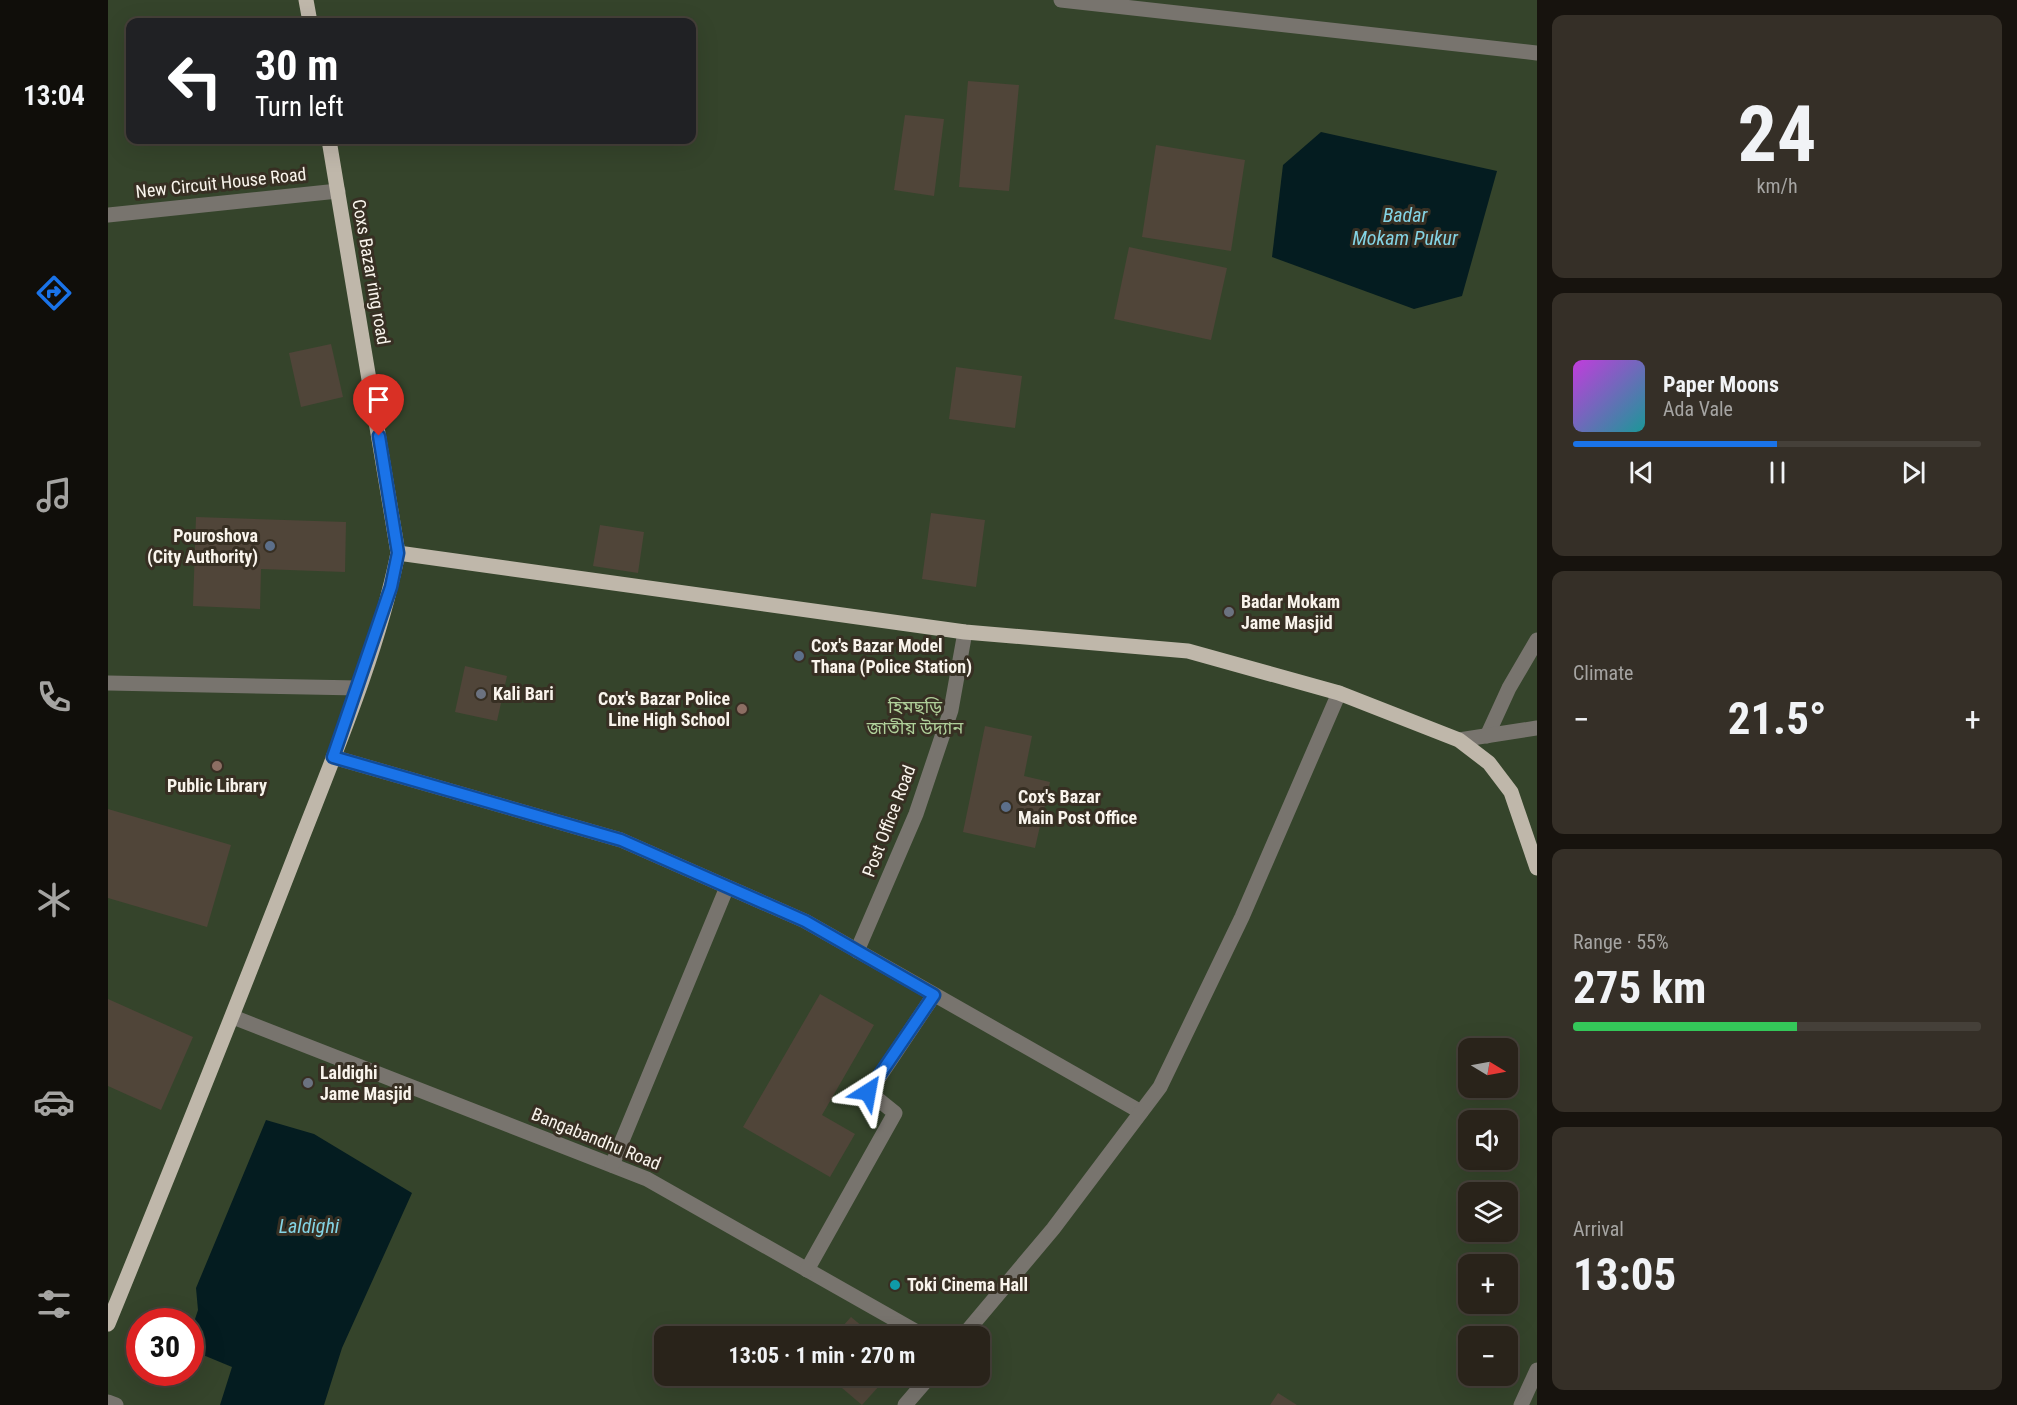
<!DOCTYPE html>
<html lang="en">
<head>
<meta charset="utf-8">
<style>
	body { margin:0; font-family:"Roboto Condensed","Noto Sans Bengali",sans-serif; background:#352f27; color:#f1f3f6; height:100vh; display:flex; flex-direction:column; font-size:22px; white-space:nowrap }
	* { box-sizing:border-box; margin:0 }
	p { font-size:20px; color:#a5a4a2 }
	.icon { flex:none; width:33px; height:33px; fill:none; stroke:currentColor; stroke-width:2; stroke-linecap:round; stroke-linejoin:round }
	.map { position:relative; flex:1; overflow:hidden }
	.panel { display:flex; flex-direction:column; gap:15px; padding:15px; background:#17130e; width:480px }
	.panel>* { flex:none }
	.guide { position:absolute; left:18px; top:18px; width:570px; height:126px; border-radius:12px; box-shadow:0 6px 24px #0002,0 0 0 2px #454039; background:#202124; color:#fff; overflow:hidden }
	.needle { width:39px; rotate:100deg }
	.fabs { position:absolute; left:1350px; top:1038px; display:grid; gap:12px }
	.fabs a { display:grid; place-items:center; width:60px; height:60px; border-radius:12px; background:#29231a; box-shadow:0 6px 24px #0002,0 0 0 2px #454039; font-size:30px }
	.speed { position:absolute; left:18px; top:1308px; display:flex; gap:12px; font-size:30px; font-weight:700; text-align:center }
	.speed>* { display:grid; place-content:center; width:78px; height:78px; border-radius:50%; background:#29231a; box-shadow:0 6px 24px #0002,0 0 0 2px #454039; line-height:1 }
	.speed .limit { border:9px solid #d22; background:#fff; color:#111 }
	.pin { position:absolute; display:grid; place-items:center; width:51px; height:51px; color:#fff; margin:-62px -26px; border-radius:50% 50% 50% 0; rotate:-45deg; box-shadow:0 0 6px #0007 }
	.pin .icon { rotate:45deg }
	.me { position:absolute; width:66px; margin:-33px; rotate:34deg; stroke-linejoin:round; filter:drop-shadow(0 0 4px #0008) }
	.turn { display:flex; align-items:center; gap:21px; height:126px; padding:0 30px; font-size:27px }
	.turn .icon { width:78px; height:78px; stroke-width:2.5 }
	.turn b { display:block; font-size:42px; line-height:51px }
	.big { font-size:45px; font-weight:700; line-height:1.1 }
	.panel .tile { flex:1; display:flex; flex-direction:column; justify-content:center; gap:9px; min-width:0; padding:0 21px; border-radius:12px; background:#352f27 }
	.panel .dial { align-items:center; gap:0 }
	.dial b { font-size:78px; line-height:1 }
	.song { display:flex; align-items:center; gap:18px }
	.cover { width:72px; height:72px; border-radius:9px; background:linear-gradient(135deg,hsl(290 70% 55%),hsl(180 70% 35%)) }
	.played { height:6px; border-radius:3px; background:linear-gradient(90deg,#1a73e8 50%,#454039 50%) }
	.keys { display:flex; justify-content:space-around; direction:ltr }
	.heat { display:flex; justify-content:space-between; align-items:center; font-size:33px; direction:ltr }
	.charge { height:9px; border-radius:4px; background:linear-gradient(90deg,#34c759 55%,#454039 0) }
	.trip { position:absolute; left:546px; top:1326px; width:336px; height:60px; border-radius:12px; background:#29231a; box-shadow:0 6px 24px #0002,0 0 0 2px #454039; font-weight:700; line-height:60px; text-align:center }
	main { display:flex; flex:1; min-height:0 }
	.tabs { display:flex; flex-direction:column; width:108px; justify-content:space-around; align-items:center; background:#100e0a; color:#a5a4a2 }
	.tabs .icon { width:42px; height:42px }
	.tabs .active { color:#1a73e8 }
	.tabs b { font-size:27px; color:#f1f3f6 }
	.map>svg:first-child { display:block }
	.green { fill:#35442b; fill-rule:evenodd }
	.water { fill:#041c20 }
	.building { fill:#504539 }
	.lines { fill:none; stroke-linecap:round; stroke-linejoin:round }
	.minor { stroke:#78746e; stroke-width:15 }
	.major { stroke:#bfb7aa; stroke-width:15 }
	.route-casing { stroke:#114b97; stroke-width:15 }
	.route { stroke:#1a73e8; stroke-width:10 }
	.service-dot { fill:#5c6f8a; stroke:#372f23; stroke-width:2 }
	.worship-dot { fill:#6b7280; stroke:#372f23; stroke-width:2 }
	.education-dot { fill:#8d6e63; stroke:#372f23; stroke-width:2 }
	.culture-dot { fill:#0f9aa8; stroke:#372f23; stroke-width:2 }
	.labels { text-anchor:middle; stroke-width:6; stroke-linejoin:round; paint-order:stroke }
	.street-label { font-size:18px; fill:#f9f4ec; stroke:#372f23 }
	.poi-label { font-size:18px; font-weight:bold; fill:#f9f4ec; stroke:#372f23; text-anchor:start }
	.park-label { font-size:18px; fill:#b0d09a; stroke:#372f23 }
	.water-label { font-size:20px; font-style:italic; fill:#84d4e5; stroke:#372f23 }
</style>
</head>
<body>
<main>
<nav class="tabs">
<b>13:04</b>
<svg class="icon active" aria-label="directions" viewBox="0 0 24 24"><path d="M12 3l9 9-9 9-9-9zM9 14v-3h6M13 9l2 2-2 2"/></svg>
<svg class="icon" aria-label="music" viewBox="0 0 24 24"><path d="M9 18V5l10-2v13"/><circle cx="6" cy="18" r="3"/><circle cx="16" cy="16" r="3"/></svg>
<svg class="icon" aria-label="phone" viewBox="0 0 24 24"><path d="M5 4h4l2 5-3 2q2 4 5 5l2-3 5 2v4C11 20 4 13 5 4z"/></svg>
<svg class="icon" aria-label="climate" viewBox="0 0 24 24"><path d="M12 3v18M4 7l16 10M4 17L20 7"/></svg>
<svg class="icon" aria-label="car" viewBox="0 0 24 24"><path d="M5 17H2v-5l4-1 3-4h7l3 4 3 1v5h-3M9 17h6M6 11h13"/><circle cx="7" cy="17" r="2"/><circle cx="17" cy="17" r="2"/></svg>
<svg class="icon" aria-label="filters" viewBox="0 0 24 24"><path d="M4 7h16M4 17h16"/><circle cx="9" cy="7" r="2"/><circle cx="15" cy="17" r="2"/></svg>
</nav>
<div class="map">
<svg width="1429" height="1405" viewBox="0 0 1429 1405">
	<rect width="100%" height="100%" fill="#372f23"/>
	<path class="green" d="M0,0H1429V1405H0ZM22,22H584V140H22ZM1360,1048H1400V1088H1360ZM1360,1120H1400V1160H1360ZM1360,1192H1400V1232H1360ZM1360,1264H1400V1304H1360ZM32,1322H82V1372H32ZM556,1336H872V1376H556ZM1360,1336H1400V1376H1360Z"/>
	<g class="water">
		<path d="M1213,132L1389,171L1354,296L1306,309L1164,257L1175,165Z"/>
		<path d="M158,1120L206,1134L304,1193L234,1348L216,1405H112L124,1367L83,1350V1331L90,1310L88,1288Z"/>
	</g>
	<g class="building">
		<path d="M860,81L911,85L901,191L851,187Z"/>
		<path d="M797,115L836,119L826,196L786,190Z"/>
		<path d="M1048,145L1137,160L1123,251L1034,237Z"/>
		<path d="M1021,247L1119,268L1103,340L1006,319Z"/>
		<path d="M223,344L235,397L193,407L181,353Z"/>
		<path d="M848,367L914,376L907,428L841,419Z"/>
		<path d="M823,513L877,520L868,587L814,579Z"/>
		<path d="M88,517L238,522L237,572L153,569L152,609L85,606Z"/>
		<path d="M492,525L536,532L530,573L485,566Z"/>
		<path d="M357,666L399,676L389,721L347,712Z"/>
		<path d="M877,726L924,736L916,776L942,782L927,848L855,832Z"/>
		<path d="M0,809L123,845L99,927L0,898Z"/>
		<path d="M712,994L766,1025L714,1115L747,1134L722,1177L635,1127Z"/>
		<path d="M0,999L85,1037L53,1110L0,1086Z"/>
		<path d="M743,1317L766,1336H726Z"/>
		<path d="M720,1376H780L754,1405Z"/>
		<path d="M1170,1393L1189,1405H1162Z"/>
	</g>
	<g class="lines">
		<g class="minor">
			<path d="M953,0L1429,53"/>
			<path d="M0,215L230,191"/>
			<path d="M0,683L251,688"/>
			<path d="M1379,736L1401,688L1429,640"/>
			<path d="M1351,740L1429,728"/>
			<path d="M225,757L513,840L697,921L1033,1112"/>
			<path d="M749,951L808,814L843,710L857,632"/>
			<path d="M125,1017L539,1179L816,1336"/>
			<path d="M504,1165L619,887"/>
			<path d="M699,1270L787,1113L761,1092L826,995"/>
			<path d="M855,1336L945,1229L1052,1087L1134,917L1231,693"/>
			<path d="M0,1402L8,1405"/>
			<path d="M797,1405L822,1376"/>
			<path d="M1413,1405L1429,1370"/>
		</g>
		<g class="major">
			<path d="M198,0L202,22"/>
			<path d="M290,553L857,632L1080,651L1231,693L1351,740L1381,763L1403,792L1429,868"/>
			<path d="M0,1324C64,1167 127,1010 188,853C226,755 269,656 290,553L221,140"/>
		</g>
	</g>
	<g class="lines">
		<g class="route-casing">
			<path id="route" d="M271,436L290,553L283,587L225,757L513,840L697,921L826,995L760,1092"/>
		</g>
		<use href="#route" class="route"/>
	</g>
	<g class="service-dot">
		<circle cx="162" cy="546" r="6"/>
		<circle cx="691" cy="656" r="6"/>
		<circle cx="898" cy="807" r="6"/>
	</g>
	<g class="worship-dot">
		<circle cx="1121" cy="612" r="6"/>
		<circle cx="373" cy="694" r="6"/>
		<circle cx="200" cy="1083" r="6"/>
	</g>
	<g class="education-dot">
		<circle cx="634" cy="709" r="6"/>
		<circle cx="109" cy="766" r="6"/>
	</g>
	<circle class="culture-dot" cx="787" cy="1285" r="6"/>
	<g class="labels">
		<g class="street-label">
			<text transform="translate(113 183) rotate(-6)" y="6">New Circuit House Road</text>
			<text transform="translate(263 272) rotate(80)" y="6">Coxs Bazar ring road</text>
			<text transform="translate(781 821) rotate(-69)" y="6">Post Office Road</text>
			<text transform="translate(488 1139) rotate(22)" y="6">Bangabandhu Road</text>
		</g>
		<g class="poi-label">
			<text x="150" y="542" text-anchor="end">Pouroshova<tspan x="150" dy="21">(City Authority)</tspan></text>
			<text x="1133" y="608">Badar Mokam<tspan x="1133" dy="21">Jame Masjid</tspan></text>
			<text x="703" y="652">Cox's Bazar Model<tspan x="703" dy="21">Thana (Police Station)</tspan></text>
			<text x="385" y="700">Kali Bari</text>
			<text x="622" y="705" text-anchor="end">Cox's Bazar Police<tspan x="622" dy="21">Line High School</tspan></text>
			<text x="109" y="792" text-anchor="middle">Public Library</text>
			<text x="910" y="803">Cox's Bazar<tspan x="910" dy="21">Main Post Office</tspan></text>
			<text x="212" y="1079">Laldighi<tspan x="212" dy="21">Jame Masjid</tspan></text>
			<text x="799" y="1291">Toki Cinema Hall</text>
		</g>
		<g class="park-label">
			<text x="807" y="713">হিমছড়ি<tspan x="807" dy="21">জাতীয় উদ্যান</tspan></text>
		</g>
		<g class="water-label">
			<text x="1297" y="222">Badar<tspan x="1297" dy="23">Mokam Pukur</tspan></text>
			<text x="201" y="1233">Laldighi</text>
		</g>
	</g>
</svg>
<div class="fabs">
<a><svg class="needle" viewBox="-14 -14 28 28"><path d="M0-13l5 13h-10z" fill="#e53935"/><path d="M0 13l5-13h-10z" fill="#a5a4a2"/></svg></a>
<a><svg class="icon" aria-label="sound" viewBox="0 0 24 24"><path d="M4 9h4l5-4v14l-5-4H4zM17 9q2 3 0 6"/></svg></a>
<a><svg class="icon" aria-label="layers" viewBox="0 0 24 24"><path d="M12 4l9 5-9 5-9-5zM3 14l9 5 9-5"/></svg></a>
<a>+</a>
<a>−</a>
</div>
<div class="speed"><div class="limit">30</div></div>
<div class="pin" style="left:271px;top:436px;background:#d93025"><svg class="icon" aria-label="arrive" viewBox="0 0 24 24"><path d="M6 21V4h12l-3 4 3 4H6"/></svg></div>
<svg class="me" style="left:760px;top:1092px" viewBox="-20 -20 40 40"><path d="M0-17L14 15 0 8-14 15z" fill="#1a73e8" stroke="#fff" stroke-width="4"/></svg>
<div class="trip">13:05 · 1 min · 270 m</div>
<div class="guide">
<div class="turn"><svg class="icon" aria-label="left" viewBox="0 0 24 24"><path d="M17 20v-9H6M10 6l-5 5 5 5"/></svg><div><b>30 m</b>Turn left</div></div>
</div>
</div>
<section class="panel">
<div class="tile dial"><b>24</b><p>km/h</p></div>
<div class="tile">
<div class="song"><i class="cover"></i><div><b>Paper Moons</b><p>Ada Vale</p></div></div>
<div class="played"></div>
<div class="keys"><svg class="icon" aria-label="previous" viewBox="0 0 24 24"><path d="M18 5L8 12l10 7zM5 5v14"/></svg><svg class="icon" aria-label="pause" viewBox="0 0 24 24"><path d="M8 5v14M16 5v14"/></svg><svg class="icon" aria-label="next" viewBox="0 0 24 24"><path d="M6 5l10 7-10 7zM19 5v14"/></svg></div>
</div>
<div class="tile"><p>Climate</p>
<div class="heat"><a>−</a><b class="big">21.5°</b><a>+</a></div>
</div>
<div class="tile"><p>Range · 55%</p><b class="big">275 km</b><div class="charge"></div></div>
<div class="tile"><p>Arrival</p><b class="big">13:05</b></div>
</section>
</main>
</body>
</html>
